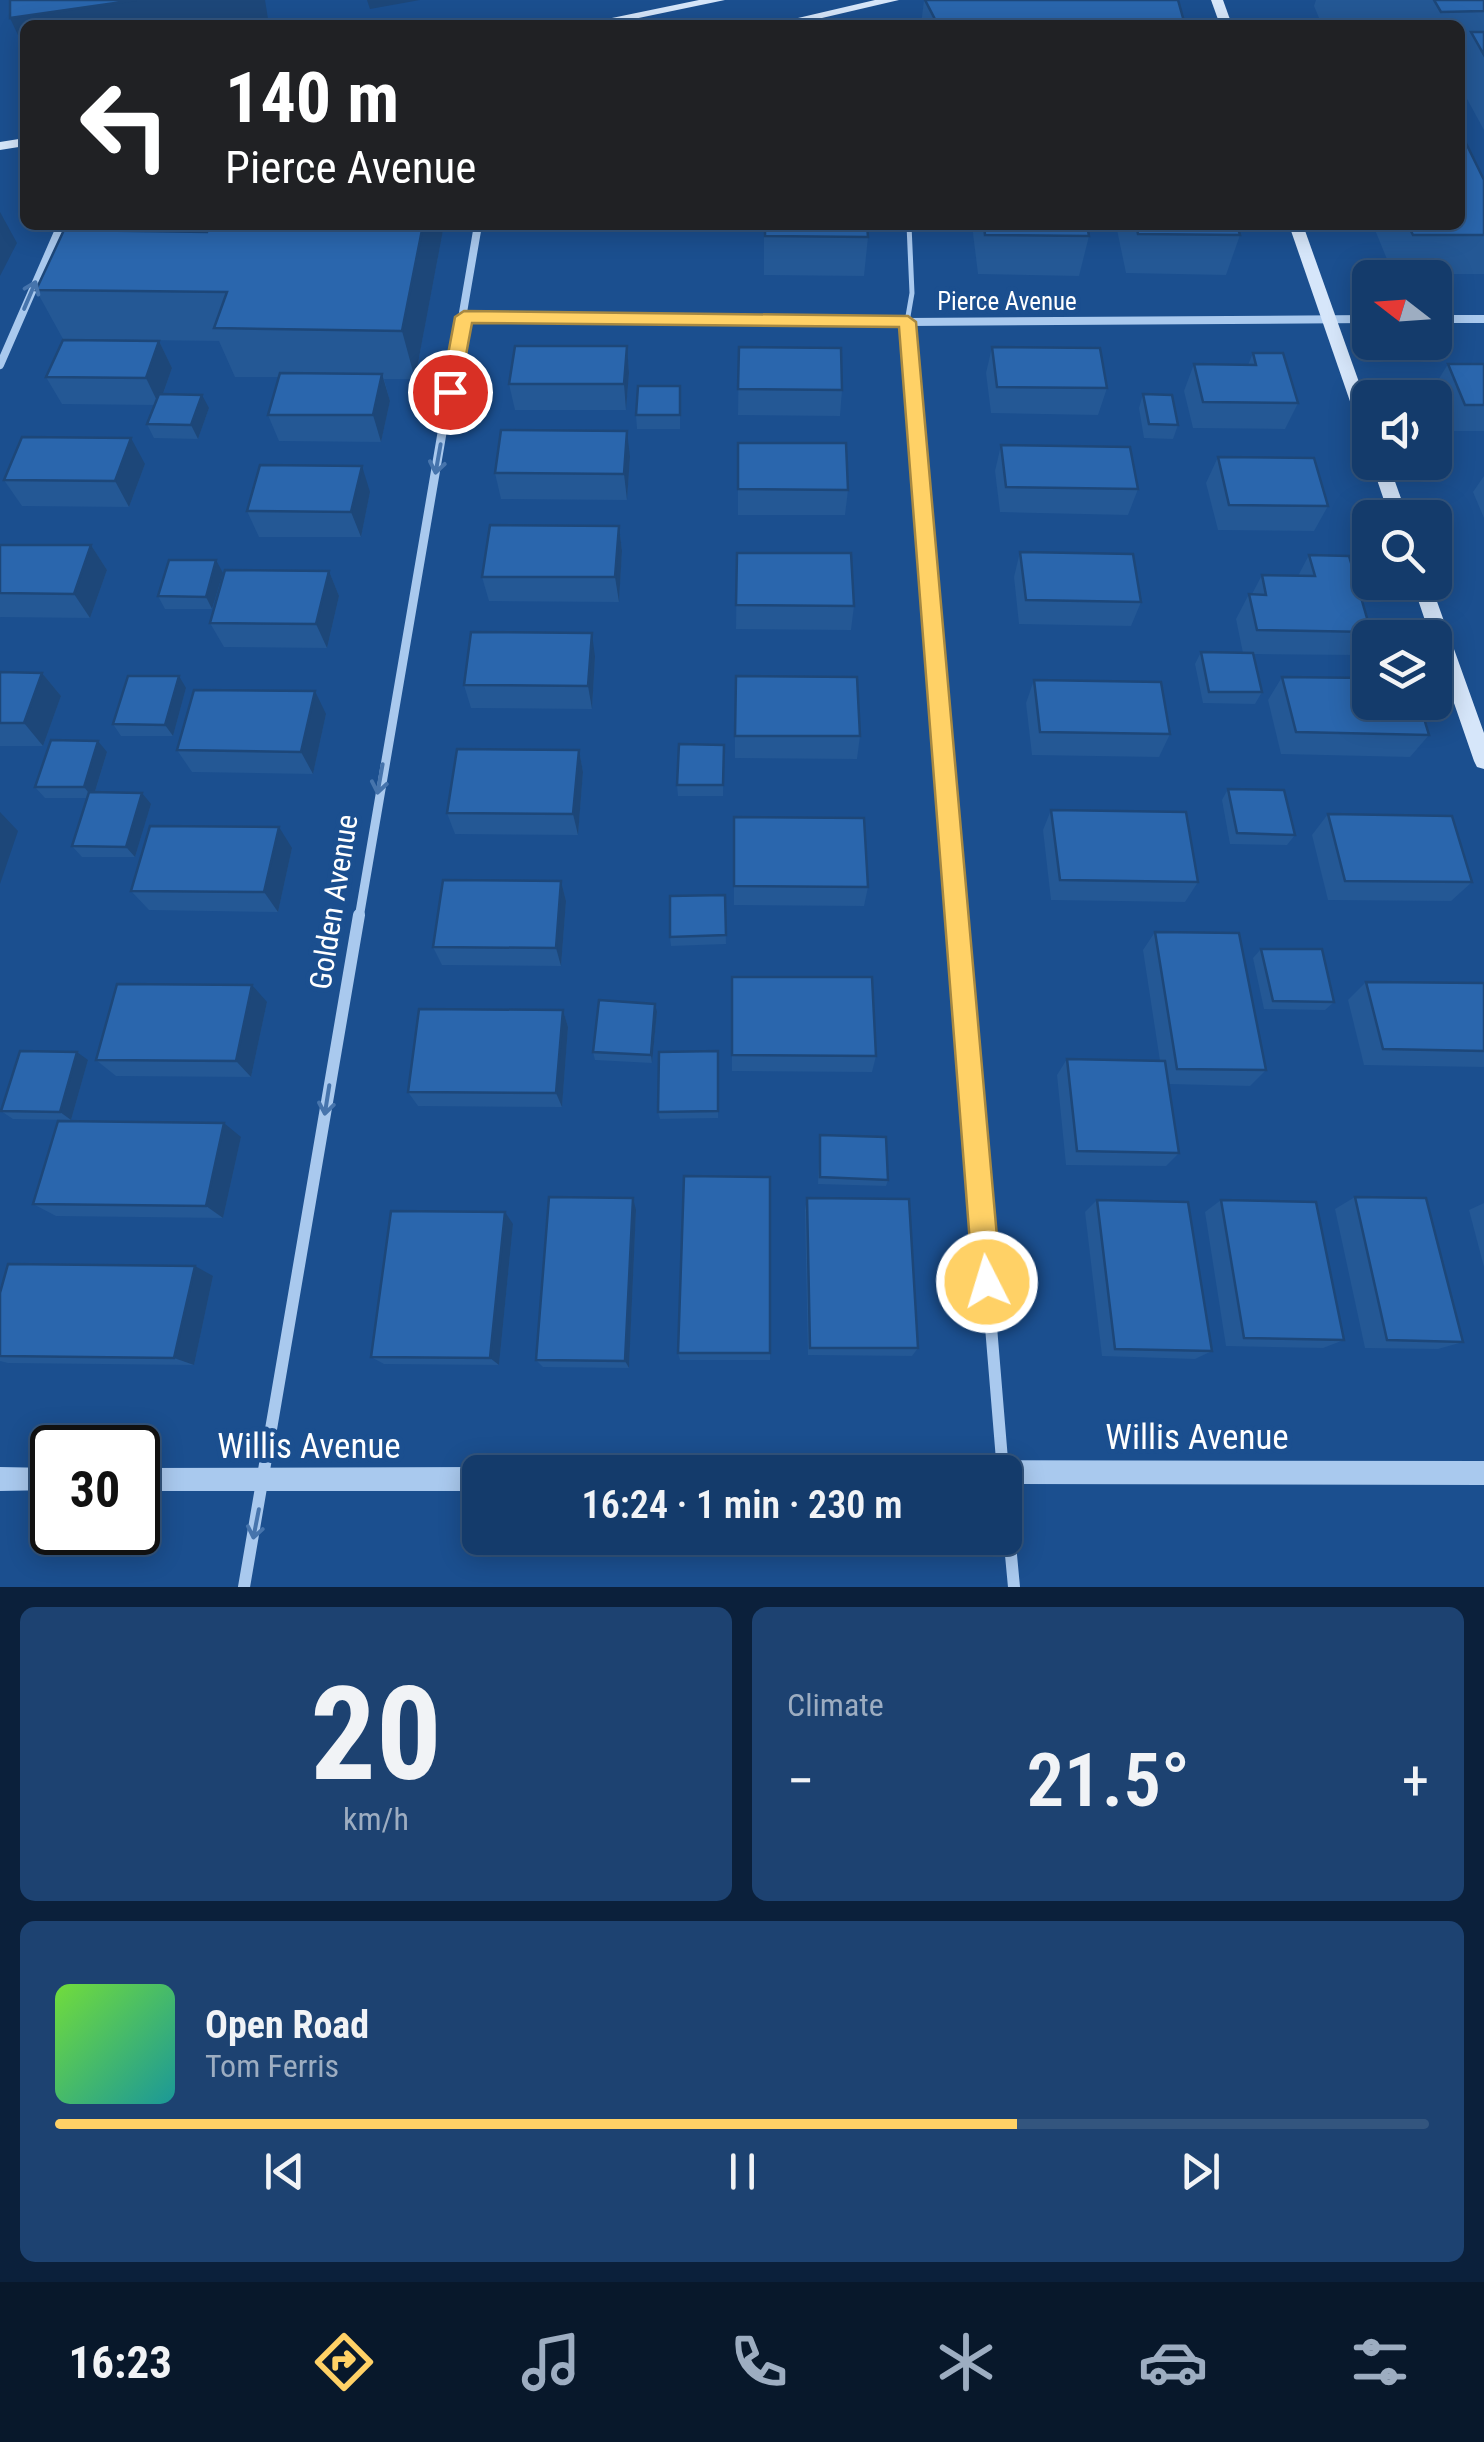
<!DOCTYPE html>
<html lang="en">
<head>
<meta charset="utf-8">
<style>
	body { margin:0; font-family:"Roboto Condensed",sans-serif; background:#1d4271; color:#f1f3f6; height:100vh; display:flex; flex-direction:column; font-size:38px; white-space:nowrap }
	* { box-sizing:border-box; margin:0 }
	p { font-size:32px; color:#9dadc1 }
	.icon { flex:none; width:55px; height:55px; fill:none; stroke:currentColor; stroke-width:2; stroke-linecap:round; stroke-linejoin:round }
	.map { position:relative; height:1587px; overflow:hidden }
	.drawer { display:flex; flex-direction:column; gap:20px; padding:20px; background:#0b203b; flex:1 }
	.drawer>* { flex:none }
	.top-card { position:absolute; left:20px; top:20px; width:1445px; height:210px; border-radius:15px; box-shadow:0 5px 25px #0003,0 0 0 2px #33557e; background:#202124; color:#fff; overflow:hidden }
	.needle { width:65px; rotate:287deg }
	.fabs { position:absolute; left:1352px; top:260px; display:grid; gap:20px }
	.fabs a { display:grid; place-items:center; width:100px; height:100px; border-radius:15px; background:#143b6b; box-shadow:0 5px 25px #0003,0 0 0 2px #33557e; font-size:50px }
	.speed { position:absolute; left:30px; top:1425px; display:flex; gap:20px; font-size:50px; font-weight:700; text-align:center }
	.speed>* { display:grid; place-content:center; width:130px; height:130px; border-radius:50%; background:#143b6b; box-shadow:0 5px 25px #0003,0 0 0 2px #33557e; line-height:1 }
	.speed .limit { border:5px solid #111; border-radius:15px; background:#fff; color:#111 }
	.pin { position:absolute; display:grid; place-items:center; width:85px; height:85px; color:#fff; margin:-42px; border:5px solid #fff; border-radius:50%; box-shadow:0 2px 10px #0007 }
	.me { position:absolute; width:110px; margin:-55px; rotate:355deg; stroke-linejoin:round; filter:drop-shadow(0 0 8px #0008) }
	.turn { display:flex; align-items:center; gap:35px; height:210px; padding:0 40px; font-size:45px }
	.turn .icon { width:130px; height:130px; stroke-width:2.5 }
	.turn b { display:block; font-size:70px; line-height:85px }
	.big { font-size:75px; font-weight:600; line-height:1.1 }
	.drawer .tile { flex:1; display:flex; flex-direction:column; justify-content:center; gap:15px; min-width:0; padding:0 35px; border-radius:15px; background:#1d4271 }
	.drawer .dial { align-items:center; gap:0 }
	.dial b { font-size:130px; line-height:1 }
	.song { display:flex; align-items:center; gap:30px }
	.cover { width:120px; height:120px; border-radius:15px; background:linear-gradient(135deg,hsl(100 70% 55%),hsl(180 70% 35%)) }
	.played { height:10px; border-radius:5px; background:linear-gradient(90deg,#ffd166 70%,#33557e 70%) }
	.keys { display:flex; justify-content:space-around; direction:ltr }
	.heat { display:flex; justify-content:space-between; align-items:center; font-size:55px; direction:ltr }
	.drawer .tiles { flex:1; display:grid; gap:20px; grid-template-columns:1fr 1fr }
	.tile:last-child { grid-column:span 2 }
	.trip { position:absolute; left:462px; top:1455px; width:560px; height:100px; border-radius:15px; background:#143b6b; box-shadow:0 5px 25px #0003,0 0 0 2px #33557e; font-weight:600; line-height:100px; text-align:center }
	.tabs { display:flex; height:160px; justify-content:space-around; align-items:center; background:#08182b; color:#9dadc1 }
	.tabs .icon { width:70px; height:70px }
	.tabs .selected { color:#ffd166 }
	.tabs b { font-size:45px; color:#f1f3f6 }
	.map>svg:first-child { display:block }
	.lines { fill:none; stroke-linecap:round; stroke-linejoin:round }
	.service { stroke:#a9c9ee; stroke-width:5 }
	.minor-far2 { stroke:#a9c9ee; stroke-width:8 }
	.minor-far1 { stroke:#a9c9ee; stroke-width:9 }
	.minor { stroke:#a9c9ee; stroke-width:12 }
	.tertiary { fill:#a9c9ee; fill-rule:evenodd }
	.secondary { fill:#d6e6fa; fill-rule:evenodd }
	.wall { fill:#245895 }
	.shaded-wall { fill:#1d4779 }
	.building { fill:#2a66ad; stroke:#1d4779; stroke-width:2.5 }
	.oneway { stroke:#4674ac }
	.route { fill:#ffd166; stroke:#a68842; stroke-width:2.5 }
	.labels { text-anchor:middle; stroke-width:10; stroke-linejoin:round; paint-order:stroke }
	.far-street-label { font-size:25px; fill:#fff; stroke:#1b4f8f }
	.street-label { font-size:30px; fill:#fff; stroke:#1b4f8f }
	.near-street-label { font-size:35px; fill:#fff; stroke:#1b4f8f }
</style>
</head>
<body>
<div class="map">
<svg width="1484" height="1587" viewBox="0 0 1484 1587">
	<rect width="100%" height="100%" fill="#1b4f8f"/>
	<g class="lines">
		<path class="service" d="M907,322L912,293L909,225"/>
		<g class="minor-far2">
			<path d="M464,317L907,322L1370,319"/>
			<path d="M1435,319H1484"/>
			<path d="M907,322L914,400"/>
			<path d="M0,365L61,225"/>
			<path d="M448,400L478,225"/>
		</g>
		<g class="minor-far1">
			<path d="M913,398L957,918"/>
			<path d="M359,918L448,398"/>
		</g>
		<g class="minor">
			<path d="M957,915L1003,1472"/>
			<path d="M1005,1491L1014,1587"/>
			<path d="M244,1587L359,915"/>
		</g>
		<g class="tertiary">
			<path d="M910,1460L1484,1461V1485L1005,1484V1472H899L902,1464Z"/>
			<path d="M0,1467L52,1468V1490L0,1491Z"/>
			<path d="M480,1467L489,1472H480V1491H138V1468Z"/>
		</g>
		<g class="secondary">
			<path d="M699,0H725L605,25H578Z"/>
			<path d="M875,0H899L792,25H768Z"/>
			<path d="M1211,0H1223L1232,25H1220Z"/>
			<path d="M25,138V146L0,150V142Z"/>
			<path d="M1289,225H1303L1370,413V442L1362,436Z"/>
			<path d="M1371,462H1388L1408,518H1390Z"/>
			<path d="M1412,582H1430L1484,733V769L1477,767L1474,761L1435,648V638H1431Z"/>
		</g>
	</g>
	<g class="wall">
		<path d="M924,0L1185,25H921Z"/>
		<path d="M1316,0H1484V130L1460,86V54L1462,51H1460V25H1409L1406,19L1404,25H1322L1314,6Z"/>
		<path d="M1484,180V274H1393L1373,225H1460Z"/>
		<path d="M163,225H444L415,379H384L390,401L381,442L279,441L268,415L279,377H235L219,341L63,339L36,290L166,231Z"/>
		<path d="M764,225L868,237L864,276L764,275Z"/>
		<path d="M972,225H1087L1089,236L1079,276L978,274Z"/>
		<path d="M1116,225H1237L1240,235L1226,275L1126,273Z"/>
		<path d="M159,341L172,368L163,394L209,408L198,439L154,438L147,424L155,405L62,404L46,377Z"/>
		<path d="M627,346L629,373L626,410H515L509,384Z"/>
		<path d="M739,347L842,390L840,416L738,415Z"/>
		<path d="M992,347L1107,388L1098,415L991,413L986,373Z"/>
		<path d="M1253,353L1298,403L1285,429L1193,428L1184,391L1194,364L1248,365Z"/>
		<path d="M1448,364H1484V431H1448L1432,390Z"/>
		<path d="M680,386V429H637L636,415Z"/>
		<path d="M1143,394L1178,425L1173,439L1144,438L1139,408Z"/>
		<path d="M738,443L848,490L845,515H738Z"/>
		<path d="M1001,445L1138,489L1128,515L1000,512L995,471Z"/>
		<path d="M630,457L627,500L501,499L495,473Z"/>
		<path d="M1218,457L1328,506L1314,531L1218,530L1206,483Z"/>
		<path d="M145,464L129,507L22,506L4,480Z"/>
		<path d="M1484,476V518L1473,492Z"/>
		<path d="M370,492L361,537H259L247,511Z"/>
		<path d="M619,526L622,551L619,602L489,601L482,577Z"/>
		<path d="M0,545H91L107,570L90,618L0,617Z"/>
		<path d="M1020,552L1141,602L1131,626L1019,624L1014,577Z"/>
		<path d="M737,553L854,606L851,630L736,629Z"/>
		<path d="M1309,555L1371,632L1355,655L1254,654L1262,692L1255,704L1203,703L1195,664L1201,652L1243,653L1236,619L1249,594H1252L1262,575L1298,576Z"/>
		<path d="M329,571L339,596L327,648L224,647L210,623Z"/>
		<path d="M223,573L212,609H165L158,596Z"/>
		<path d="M595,657L592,709L471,708L464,685Z"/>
		<path d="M0,672L42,673L61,696L43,746H0Z"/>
		<path d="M1282,677L1429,735L1410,757L1281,754L1268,700Z"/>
		<path d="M1034,680L1170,734L1159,757L1032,755L1026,703Z"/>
		<path d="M186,688L173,736H121L113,724Z"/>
		<path d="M326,714L313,774L192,772L177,750Z"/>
		<path d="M735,736H860L857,759L735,758Z"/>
		<path d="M724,745L723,796H678L677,785Z"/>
		<path d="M579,750L583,772L578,835L455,834L447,813Z"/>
		<path d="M107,752L95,792L151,804L135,857H82L72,846L87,798H45L35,787Z"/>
		<path d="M1228,789L1295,835L1287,845L1230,844L1222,800Z"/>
		<path d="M1051,810L1198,882L1185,902L1051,900L1043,830Z"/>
		<path d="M1328,814L1472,882L1451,901L1328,900L1312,835Z"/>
		<path d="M734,817L868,887L864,906L734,905Z"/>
		<path d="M292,848L278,912L149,910L131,891Z"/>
		<path d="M561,881L566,901L561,966L442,965L433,947Z"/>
		<path d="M725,895L726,944L671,946L670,937Z"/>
		<path d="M1155,932L1266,1070L1250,1086L1169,1084L1179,1153L1166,1166L1066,1165L1057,1075L1067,1059L1160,1061L1143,950Z"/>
		<path d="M1261,949L1334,1002L1325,1010L1264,1009L1253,958Z"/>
		<path d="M732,977L876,1056L872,1072L732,1071Z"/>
		<path d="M1366,982L1484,983V1067L1364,1065L1348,1000Z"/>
		<path d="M267,1002L251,1077L116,1076L96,1060Z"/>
		<path d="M563,1010L568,1027L562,1107L418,1106L408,1092Z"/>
		<path d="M657,1012L652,1063L595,1060L593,1052Z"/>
		<path d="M718,1051V1118L660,1119L658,1112Z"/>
		<path d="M88,1060L71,1120L13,1119L1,1111Z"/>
		<path d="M820,1135L888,1180L886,1186L818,1184Z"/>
		<path d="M241,1137L223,1218L56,1216L33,1204Z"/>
		<path d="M1355,1197L1463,1342L1438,1349L1365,1348L1335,1209Z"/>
		<path d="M807,1198L918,1348L912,1356L808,1355L805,1210Z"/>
		<path d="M1097,1200L1212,1351L1195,1359L1102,1356L1085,1212Z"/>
		<path d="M1221,1200L1344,1340L1323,1348L1226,1346L1205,1212Z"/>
		<path d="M1484,1203V1267L1469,1210Z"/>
		<path d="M636,1210L629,1368L543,1367L536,1360Z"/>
		<path d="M513,1224L499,1365L384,1364L371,1357Z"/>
		<path d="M213,1276L194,1365L8,1363L0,1361V1293Z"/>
		<path d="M678,1353H770V1360H680Z"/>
	</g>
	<g class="shaded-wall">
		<path d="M136,0H265L269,25H25V50L10,18Z"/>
		<path d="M367,0H420L370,9Z"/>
		<path d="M0,212L17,243L0,276Z"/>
		<path d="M423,225H444L415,379L402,331Z"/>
		<path d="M159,341L172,368L159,405L146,378Z"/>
		<path d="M627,346L629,373L626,410L624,384Z"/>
		<path d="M382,374L390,401L381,442L373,415Z"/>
		<path d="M202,395L209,408L198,439L191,425Z"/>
		<path d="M627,431L630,457L627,500L624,474Z"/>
		<path d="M131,438L145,464L129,507L115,481Z"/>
		<path d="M362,466L370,492L361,537L351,512Z"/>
		<path d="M619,526L622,551L619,602L615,577Z"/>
		<path d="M91,545L107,570L90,618L74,594Z"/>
		<path d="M216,560L223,573L212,609L206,597Z"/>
		<path d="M329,571L339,596L327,648L316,624Z"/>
		<path d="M592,633L595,657L592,709L588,686Z"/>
		<path d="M42,673L61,696L43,746L24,723Z"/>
		<path d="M179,676L186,688L173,736L165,725Z"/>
		<path d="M315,691L326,714L313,774L301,752Z"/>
		<path d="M98,741L107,752L93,798L84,787Z"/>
		<path d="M579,750L583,772L578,835L573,814Z"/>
		<path d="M142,793L151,804L135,857L126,847Z"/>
		<path d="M0,812L18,831L0,884Z"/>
		<path d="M279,827L292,848L278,912L264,892Z"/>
		<path d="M561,881L566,901L561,966L556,948Z"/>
		<path d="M252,985L267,1002L251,1077L236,1061Z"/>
		<path d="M655,1004L657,1012L652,1063L651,1055Z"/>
		<path d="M563,1010L568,1027L562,1107L556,1093Z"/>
		<path d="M77,1052L88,1060L71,1120L60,1112Z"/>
		<path d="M224,1123L241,1137L223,1218L206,1206Z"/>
		<path d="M633,1198L636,1210L629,1368L625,1361Z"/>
		<path d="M505,1212L513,1224L499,1365L490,1358Z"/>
		<path d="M195,1266L213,1276L194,1365L174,1358Z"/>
	</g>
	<g class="building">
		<path d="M10,0H136L10,18Z"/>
		<path d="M925,0H1178L1185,25H938Z"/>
		<path d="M1434,0H1484V11L1441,12Z"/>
		<path d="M1471,32H1484V55Z"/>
		<path d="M1460,131L1484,180V235H1413L1408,225H1460Z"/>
		<path d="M209,225H423L402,331L214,328L227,292L36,290L64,230L207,232Z"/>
		<path d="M765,225H867L868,237L765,236Z"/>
		<path d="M984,225H1087L1089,236L985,235Z"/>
		<path d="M1136,225H1237L1240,235L1138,234Z"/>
		<path d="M63,340L159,341L146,378L46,377Z"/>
		<path d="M515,346H627L624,384H509Z"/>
		<path d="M739,347L841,348L842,390L738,389Z"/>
		<path d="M992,347L1100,348L1107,388L997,387Z"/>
		<path d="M1253,353H1283L1298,403L1203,402L1194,364L1256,365Z"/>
		<path d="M1448,364H1484V405H1465Z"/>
		<path d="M280,373L382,374L373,415H268Z"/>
		<path d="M638,386H680V415H636Z"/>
		<path d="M159,394L202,395L191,425L147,424Z"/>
		<path d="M1143,394L1172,395L1178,425L1149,424Z"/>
		<path d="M501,430L627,431L624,474L495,473Z"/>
		<path d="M22,437L131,438L115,481L4,480Z"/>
		<path d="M738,443H846L848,490L738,489Z"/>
		<path d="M1001,445L1130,447L1138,489L1006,487Z"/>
		<path d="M1218,457L1314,458L1328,506L1229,505Z"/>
		<path d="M260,465L362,466L351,512L247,511Z"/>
		<path d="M490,525L619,526L615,577H482Z"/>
		<path d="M0,545H91L74,594L0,593Z"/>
		<path d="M1020,552L1133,554L1141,602L1026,600Z"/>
		<path d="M737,553H851L854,606L736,605Z"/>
		<path d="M1309,555L1349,556L1371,632L1257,630L1249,594L1266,595L1262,575L1315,576Z"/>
		<path d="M169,560H216L206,597L158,596Z"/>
		<path d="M225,570L329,571L316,624L210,623Z"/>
		<path d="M471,632L592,633L588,686L464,685Z"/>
		<path d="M1201,652L1253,653L1262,692H1209Z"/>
		<path d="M0,672L42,673L24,723H0Z"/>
		<path d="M128,676H179L165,725L113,724Z"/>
		<path d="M736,676L857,677L860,736H735Z"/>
		<path d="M1282,677L1370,678V702H1419L1429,735L1296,732Z"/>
		<path d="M1034,680L1161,682L1170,734L1040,732Z"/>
		<path d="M194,690L315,691L301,752L177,750Z"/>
		<path d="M51,740L98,741L84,787H35Z"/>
		<path d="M679,744L724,745L723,785H677Z"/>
		<path d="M457,749L579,750L573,814L447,813Z"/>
		<path d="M1228,789L1284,790L1295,835L1237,833Z"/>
		<path d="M89,792L142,793L126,847L72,846Z"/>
		<path d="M1051,810L1186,812L1198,882L1060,880Z"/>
		<path d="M1328,814L1452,816L1472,882L1345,881Z"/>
		<path d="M734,817L864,818L868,887L734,886Z"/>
		<path d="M150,826L279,827L264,892L131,891Z"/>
		<path d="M443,880L561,881L556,948L433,947Z"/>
		<path d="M725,895L726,935L670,937V896Z"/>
		<path d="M1155,932L1239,933L1266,1070L1177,1069Z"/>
		<path d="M1261,949H1322L1334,1002L1273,1001Z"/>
		<path d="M732,977H872L876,1056L732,1055Z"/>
		<path d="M1366,982L1484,983V1051L1383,1049Z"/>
		<path d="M117,984L252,985L236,1061L96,1060Z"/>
		<path d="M599,1000L655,1004L651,1055L593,1052Z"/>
		<path d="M419,1009L563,1010L556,1093L408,1092Z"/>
		<path d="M20,1051L77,1052L60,1112L1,1111Z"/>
		<path d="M718,1051V1111L658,1112L659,1052Z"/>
		<path d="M1067,1059L1165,1061L1179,1153L1077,1151Z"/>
		<path d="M58,1121L224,1123L206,1206L33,1204Z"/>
		<path d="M820,1135L886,1137L888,1180L820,1177Z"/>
		<path d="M684,1176L770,1177V1353H678Z"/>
		<path d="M549,1197L633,1198L625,1361L536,1360Z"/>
		<path d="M1355,1197L1426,1198L1463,1342L1387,1340Z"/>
		<path d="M807,1198L909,1199L918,1348H810Z"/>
		<path d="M1097,1200L1188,1202L1212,1351L1115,1349Z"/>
		<path d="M1221,1200L1316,1202L1344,1340L1244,1338Z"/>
		<path d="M391,1211L505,1212L490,1358L371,1357Z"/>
		<path d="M8,1264L195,1266L174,1358L0,1356V1293Z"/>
	</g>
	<defs><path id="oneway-shaft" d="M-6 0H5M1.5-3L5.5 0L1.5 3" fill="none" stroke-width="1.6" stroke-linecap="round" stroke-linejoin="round" transform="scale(2.5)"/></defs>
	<g class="oneway">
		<use href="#oneway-shaft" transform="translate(30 295) rotate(-67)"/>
		<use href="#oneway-shaft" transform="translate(438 459) rotate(100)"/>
		<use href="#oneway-shaft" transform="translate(380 779) rotate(100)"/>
		<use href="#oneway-shaft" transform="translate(327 1100) rotate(99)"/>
		<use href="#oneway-shaft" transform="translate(256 1524) rotate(101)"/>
	</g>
	<path class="route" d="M464,311L908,316L916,322L1001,1282L997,1292L987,1296L977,1292L973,1282L899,327L472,323L459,392L450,398L441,392L455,317Z"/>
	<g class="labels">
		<g class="far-street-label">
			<text x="1007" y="310">Pierce Avenue</text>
		</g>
		<g class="street-label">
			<text transform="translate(334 902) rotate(-81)" y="10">Golden Avenue</text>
		</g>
		<g class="near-street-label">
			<text x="1197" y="1449">Willis Avenue</text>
			<text x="309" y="1458">Willis Avenue</text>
		</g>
	</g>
</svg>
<div class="fabs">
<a><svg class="needle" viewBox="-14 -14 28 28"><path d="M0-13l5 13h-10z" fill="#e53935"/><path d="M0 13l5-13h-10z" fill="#9dadc1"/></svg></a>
<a><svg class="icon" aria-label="sound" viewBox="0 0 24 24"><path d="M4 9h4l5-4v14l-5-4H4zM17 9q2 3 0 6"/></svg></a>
<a><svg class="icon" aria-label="search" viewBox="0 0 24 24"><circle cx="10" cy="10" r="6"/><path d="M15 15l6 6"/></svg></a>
<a><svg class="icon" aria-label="layers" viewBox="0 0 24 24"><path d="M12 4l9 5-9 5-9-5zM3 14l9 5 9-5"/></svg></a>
</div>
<div class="speed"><div class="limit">30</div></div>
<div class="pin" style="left:450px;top:392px;background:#d93025"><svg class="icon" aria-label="arrive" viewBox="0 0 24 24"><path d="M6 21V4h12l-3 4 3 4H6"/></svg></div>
<svg class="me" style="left:987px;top:1282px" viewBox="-20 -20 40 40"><circle r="17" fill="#ffd166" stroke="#fff" stroke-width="3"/><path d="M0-11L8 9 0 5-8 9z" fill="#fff"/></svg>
<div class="trip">16:24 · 1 min · 230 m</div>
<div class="top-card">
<div class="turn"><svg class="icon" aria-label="left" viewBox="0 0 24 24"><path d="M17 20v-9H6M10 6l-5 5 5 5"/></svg><div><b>140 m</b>Pierce Avenue</div></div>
</div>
</div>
<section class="drawer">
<div class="tiles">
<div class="tile dial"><b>20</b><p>km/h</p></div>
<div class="tile"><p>Climate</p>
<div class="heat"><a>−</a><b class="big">21.5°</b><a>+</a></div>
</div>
<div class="tile">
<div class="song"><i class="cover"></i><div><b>Open Road</b><p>Tom Ferris</p></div></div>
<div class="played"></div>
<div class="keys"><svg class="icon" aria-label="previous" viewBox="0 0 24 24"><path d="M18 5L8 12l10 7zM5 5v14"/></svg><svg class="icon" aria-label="pause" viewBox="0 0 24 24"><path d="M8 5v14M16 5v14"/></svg><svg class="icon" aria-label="next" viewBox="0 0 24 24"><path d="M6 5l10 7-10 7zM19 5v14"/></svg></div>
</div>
</div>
</section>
<nav class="tabs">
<b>16:23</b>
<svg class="icon selected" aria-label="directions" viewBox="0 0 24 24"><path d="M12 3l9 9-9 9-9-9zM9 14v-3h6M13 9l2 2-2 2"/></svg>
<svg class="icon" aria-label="music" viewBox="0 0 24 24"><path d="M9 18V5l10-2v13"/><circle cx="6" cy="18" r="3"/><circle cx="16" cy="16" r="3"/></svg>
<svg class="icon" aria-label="phone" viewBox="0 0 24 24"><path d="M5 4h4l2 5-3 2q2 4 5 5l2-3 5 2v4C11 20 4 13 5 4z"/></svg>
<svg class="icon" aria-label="climate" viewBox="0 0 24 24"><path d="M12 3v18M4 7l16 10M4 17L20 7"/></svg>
<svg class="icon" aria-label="car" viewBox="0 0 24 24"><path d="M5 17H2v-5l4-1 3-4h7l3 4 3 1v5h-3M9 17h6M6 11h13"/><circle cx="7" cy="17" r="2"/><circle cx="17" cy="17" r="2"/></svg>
<svg class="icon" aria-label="filters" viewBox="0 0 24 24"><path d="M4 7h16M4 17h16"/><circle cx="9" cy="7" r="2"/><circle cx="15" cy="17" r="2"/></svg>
</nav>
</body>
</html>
